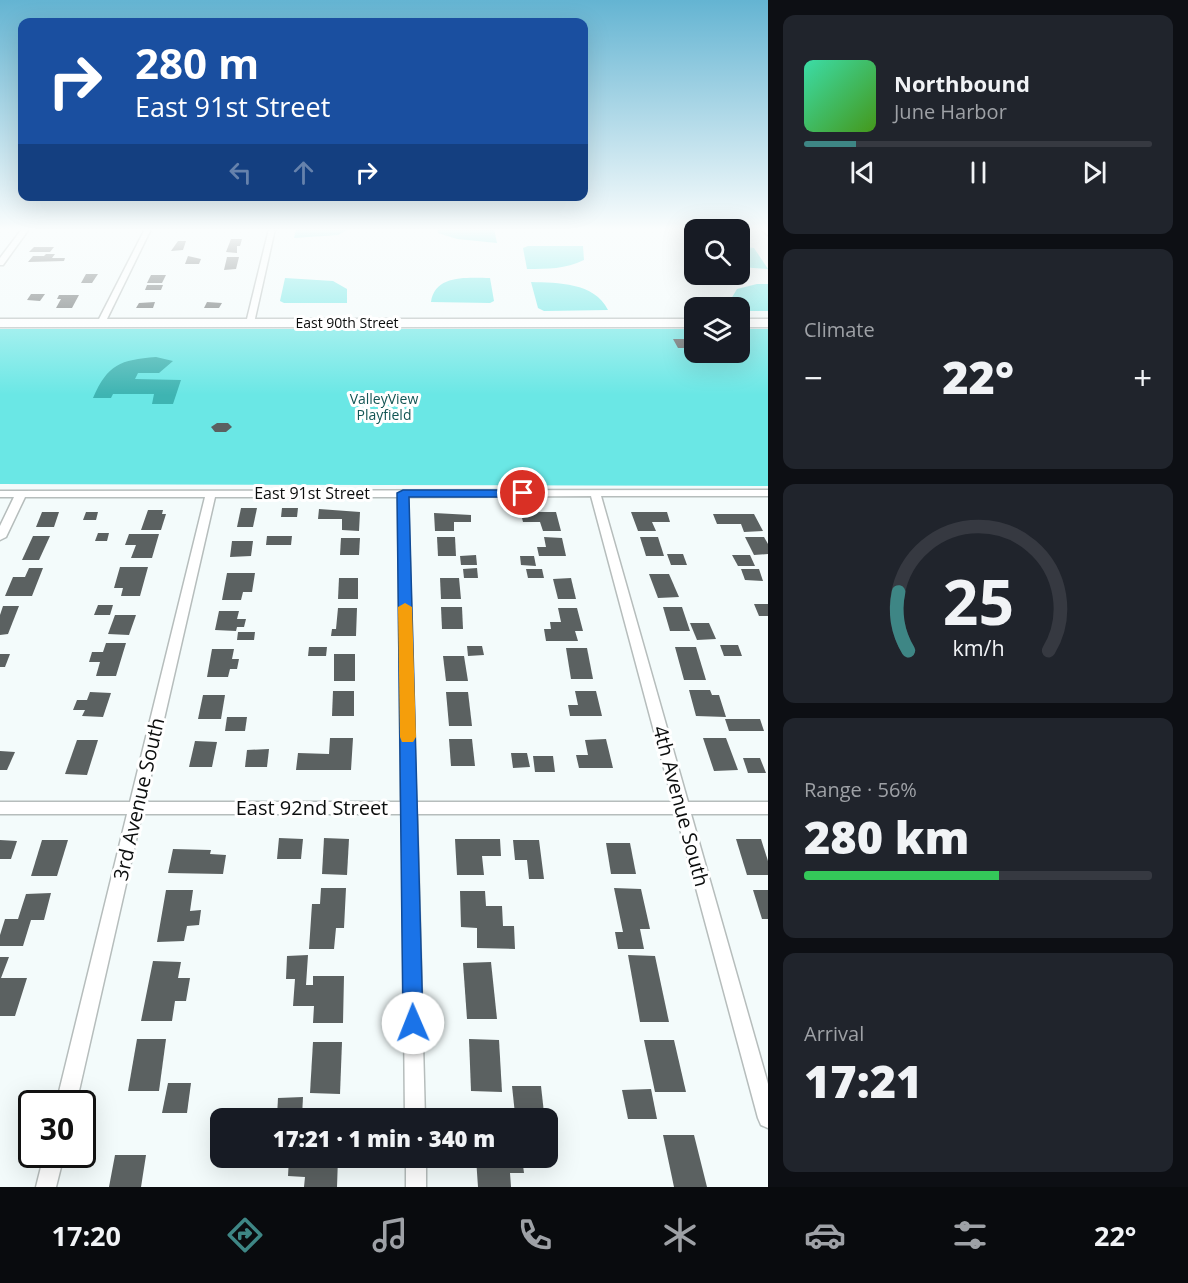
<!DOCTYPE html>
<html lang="en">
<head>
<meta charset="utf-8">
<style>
	body { margin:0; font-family:"Open Sans",sans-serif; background:#20242c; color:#f1f3f6; height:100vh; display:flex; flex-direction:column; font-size:22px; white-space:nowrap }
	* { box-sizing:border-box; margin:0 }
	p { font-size:20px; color:#9ea1a6 }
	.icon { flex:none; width:33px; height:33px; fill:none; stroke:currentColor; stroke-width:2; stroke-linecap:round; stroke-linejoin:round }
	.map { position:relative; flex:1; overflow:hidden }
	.drawer { display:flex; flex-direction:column; gap:15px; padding:15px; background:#0d0f14; width:420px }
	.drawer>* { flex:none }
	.banner { position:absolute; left:18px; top:18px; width:570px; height:183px; border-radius:12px; box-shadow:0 6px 24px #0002; background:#1a4fa0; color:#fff; overflow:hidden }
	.buttons { position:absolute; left:684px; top:219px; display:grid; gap:12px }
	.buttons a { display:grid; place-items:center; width:66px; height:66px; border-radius:12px; background:#171b24; box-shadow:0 6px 24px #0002; font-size:30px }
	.speed { position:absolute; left:18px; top:1090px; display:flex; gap:12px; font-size:30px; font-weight:700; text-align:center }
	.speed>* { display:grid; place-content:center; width:78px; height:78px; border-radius:50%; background:#171b24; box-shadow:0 6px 24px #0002; line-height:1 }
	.speed .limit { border:3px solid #111; border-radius:9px; background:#fff; color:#111 }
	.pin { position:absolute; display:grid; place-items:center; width:51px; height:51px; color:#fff; margin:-26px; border:3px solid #fff; border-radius:50%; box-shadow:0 2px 6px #0007 }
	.me { position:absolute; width:66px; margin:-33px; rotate:359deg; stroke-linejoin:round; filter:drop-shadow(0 0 4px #0008) }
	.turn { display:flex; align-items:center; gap:21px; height:126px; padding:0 18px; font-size:27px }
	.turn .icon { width:78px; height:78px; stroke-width:2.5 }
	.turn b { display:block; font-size:42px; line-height:51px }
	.lanes { display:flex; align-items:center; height:57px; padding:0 18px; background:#0003; justify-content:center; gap:30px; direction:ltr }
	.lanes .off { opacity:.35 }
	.big { font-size:45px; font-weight:800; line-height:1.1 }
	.drawer .widget { flex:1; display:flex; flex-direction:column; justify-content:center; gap:9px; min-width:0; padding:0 21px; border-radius:12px; background:#20242c }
	.drawer .dial { align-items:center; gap:0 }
	.dial svg { height:156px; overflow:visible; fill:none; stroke:#363941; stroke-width:7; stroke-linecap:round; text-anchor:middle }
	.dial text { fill:#f1f3f6; stroke:none }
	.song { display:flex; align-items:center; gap:18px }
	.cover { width:72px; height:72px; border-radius:9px; background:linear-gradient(135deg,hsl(160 70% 55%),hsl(100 70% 35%)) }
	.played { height:6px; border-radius:3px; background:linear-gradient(90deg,#3e8685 15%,#363941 15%) }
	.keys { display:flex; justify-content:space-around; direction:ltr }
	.heat { display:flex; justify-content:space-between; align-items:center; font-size:33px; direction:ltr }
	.charge { height:9px; border-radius:4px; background:linear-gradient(90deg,#34c759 56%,#363941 0) }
	.trip { position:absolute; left:210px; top:1108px; width:348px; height:60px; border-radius:12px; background:#171b24; box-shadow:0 6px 24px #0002; font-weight:800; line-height:60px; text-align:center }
	.tabs { display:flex; height:96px; justify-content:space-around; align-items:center; background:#090b0e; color:#9ea1a6 }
	.tabs .icon { width:42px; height:42px }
	.tabs .on { color:#3e8685 }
	.tabs b { font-size:27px; color:#f1f3f6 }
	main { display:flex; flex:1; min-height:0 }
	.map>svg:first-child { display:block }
	.green { fill:#6ae7e5 }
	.water { fill:#3eb4b2 }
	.building { fill:#5b6161 }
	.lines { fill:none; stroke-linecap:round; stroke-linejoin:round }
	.street-casing { stroke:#b6bdbc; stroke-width:3 }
	.secondary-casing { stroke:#b6bdbc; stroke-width:3 }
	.street { fill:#fff; fill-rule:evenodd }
	.secondary { fill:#fff; fill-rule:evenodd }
	.route { fill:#1a73e8; stroke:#114b97; stroke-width:1.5 }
	.slow { fill:#f59e0b }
	.labels { text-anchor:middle; stroke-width:6; stroke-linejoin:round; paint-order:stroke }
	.far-street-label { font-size:14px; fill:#0c0e0e; stroke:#fff }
	.far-park-label { font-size:14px; fill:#125554; stroke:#fff }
	.street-label { font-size:16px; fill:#0c0e0e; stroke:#fff }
	.near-street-label { font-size:20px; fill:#0c0e0e; stroke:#fff }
</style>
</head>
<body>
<main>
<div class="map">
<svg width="768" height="1187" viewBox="0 0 768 1187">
	<rect width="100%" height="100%" fill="#f3fbfb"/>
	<g class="green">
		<path d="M296,229H349L338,235L294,238Z"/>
		<path d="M437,229H494L497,243L457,239L438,233Z"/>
		<path d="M528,246H583L584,260C565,269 548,269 527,269L523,248Z"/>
		<path d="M740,246L754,248L768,269L740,267Z"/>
		<path d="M285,278L333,281L347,289V303H284L280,301Z"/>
		<path d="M490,278L494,301L490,303L431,302C435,274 468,278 490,278Z"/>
		<path d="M531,282C558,283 594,282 608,310L544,311L538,308Z"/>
		<path d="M757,284H768V311H740V308L733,307L731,299L737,289Z"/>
		<path d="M0,329H694V352H740V329H768V486L0,484Z"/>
	</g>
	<path class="water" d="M156,357L173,361L159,373H138L135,379L181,380L173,404H152L154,394H113L111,398H93C108,364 120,360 156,357Z"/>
	<g class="building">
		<path d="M231,239H242L240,246H237V253L226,252Z"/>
		<path d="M178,241H186L183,250L171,251Z"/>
		<path d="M34,247H54L50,252H29Z"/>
		<path d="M46,254H55L52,258H65L64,261L28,262L33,256H44Z"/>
		<path d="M188,256L201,259L199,264H185Z"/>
		<path d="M227,257H239L236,269L224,270Z"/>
		<path d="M86,274H98L92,283H81Z"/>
		<path d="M151,275H166L162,283H147Z"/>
		<path d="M147,285H163L161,290H145Z"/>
		<path d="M31,294H45L40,301L27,300Z"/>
		<path d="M59,295H79L72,308H56L61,299H57Z"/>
		<path d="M155,302L153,308H136L139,303Z"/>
		<path d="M207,302L222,303L219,308H204Z"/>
		<path d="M684,336H694V350L690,348H678L673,339H685Z"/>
		<path d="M217,423H228L232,427L226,432H215L211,427Z"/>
		<path d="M241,508H257L253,527H237Z"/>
		<path d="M282,508H298L297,517H281Z"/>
		<path d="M319,509L360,512L359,531L342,530V519H318Z"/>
		<path d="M148,510H163L162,514H166L161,530H141Z"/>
		<path d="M42,512H59L54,527H36Z"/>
		<path d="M86,512H98L96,520H83Z"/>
		<path d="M535,512H556L561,531H543L540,522H523L521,514H536Z"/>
		<path d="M631,512H667L670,522H652L656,531H638Z"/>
		<path d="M434,513L471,515V522H454V531H435Z"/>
		<path d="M713,514H754L763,531L744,532L741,524H717Z"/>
		<path d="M98,533H109L107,541H95Z"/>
		<path d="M129,534H159L152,558H131L136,545H125Z"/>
		<path d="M33,536H50L39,560H22Z"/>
		<path d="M267,536H292L291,545H266Z"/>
		<path d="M437,537H455L456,556H438Z"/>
		<path d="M544,537L562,538L566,556H539L537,547H546Z"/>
		<path d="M640,537H658L664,556H646Z"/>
		<path d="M745,537H764L768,544V554L754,555Z"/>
		<path d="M341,538H360L359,555H340Z"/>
		<path d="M232,541H253L251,556L230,557Z"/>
		<path d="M667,554H683L687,565H671Z"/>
		<path d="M476,555L477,565H461L460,556Z"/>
		<path d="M732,555H750L755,566H738Z"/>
		<path d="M520,556H534L536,566L521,565Z"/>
		<path d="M120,567H148L140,596H121L123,588H114Z"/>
		<path d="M29,568H43L32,596H5L13,577H25Z"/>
		<path d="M477,568L478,578H464L463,569Z"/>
		<path d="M526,569H542L544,578H528Z"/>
		<path d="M741,569H759L763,581L745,580Z"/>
		<path d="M227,573H255L252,592H243L241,600H222Z"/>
		<path d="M649,574H669L679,597L658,598Z"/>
		<path d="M339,578H358V599H338Z"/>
		<path d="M440,578H459L461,599H441Z"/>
		<path d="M571,578L576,599H558L553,579Z"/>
		<path d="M754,604H768V616H759Z"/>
		<path d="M98,605H113L110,615H94Z"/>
		<path d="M3,606H19L8,634L0,635V615Z"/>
		<path d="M441,607H462L463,629H442Z"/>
		<path d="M663,607H682L690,631H670Z"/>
		<path d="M338,608H357L356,636H331L332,629H336Z"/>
		<path d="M558,608H577L583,631H575L578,641H546L544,629H551L550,622H561Z"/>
		<path d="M219,611H239L237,619H246L244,627H237L236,631L215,630Z"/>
		<path d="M115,615H136L129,635L108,634Z"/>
		<path d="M690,623H709L716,639L697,640Z"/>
		<path d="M238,632H255L254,640H237Z"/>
		<path d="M106,643H126L116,676H96L100,662H89L92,652H103Z"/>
		<path d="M720,645H738L742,656H724Z"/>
		<path d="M467,646H482L484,655L468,656Z"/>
		<path d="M309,647H327L326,656H308Z"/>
		<path d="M675,647H696L706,680H684Z"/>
		<path d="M566,648H587L593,679H571Z"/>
		<path d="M212,649H234L232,659H239L237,669H230L228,677H207Z"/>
		<path d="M0,654H10L5,667H0Z"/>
		<rect x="334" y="654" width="21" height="27"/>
		<path d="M443,656H464L468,681H446Z"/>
		<path d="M689,690H710L712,695H719L726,717L696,716Z"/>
		<path d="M333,691H354V716H332Z"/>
		<path d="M575,691H596L602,716H570L568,705H578Z"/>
		<path d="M90,692L111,693L103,717L82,716L85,710H73L77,700H87Z"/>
		<path d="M446,692H468L472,726H449Z"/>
		<path d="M203,695H225L221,719H198Z"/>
		<path d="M227,717H247L245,731H225Z"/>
		<path d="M725,719H760L764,731H729Z"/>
		<path d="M330,738H353L351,770H296L298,753L329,754Z"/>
		<path d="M703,738H726L738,770L714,771Z"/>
		<path d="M449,739H472L475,766H451Z"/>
		<path d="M606,739L613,768H579L576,755H588L585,740Z"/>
		<path d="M77,740H98L87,775L65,774Z"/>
		<path d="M195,741L217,742L212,767H189Z"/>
		<path d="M269,749L267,767H245L247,750Z"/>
		<path d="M0,751L15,752L7,770H0Z"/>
		<path d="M511,753H527L530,767L513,768Z"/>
		<path d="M533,756H553L555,772H535Z"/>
		<path d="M743,758H760L766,773H748Z"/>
		<path d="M279,838L303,839L301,859H277Z"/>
		<path d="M324,838L349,839L347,875L322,874Z"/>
		<path d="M455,839H500L501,856H482L484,875H457Z"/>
		<path d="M736,839H761L768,861V875H747Z"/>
		<path d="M0,840L17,841L11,859H0Z"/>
		<path d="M42,840H68L57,876H31Z"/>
		<path d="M513,840H539L544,879H529L527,860H515Z"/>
		<path d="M606,843H630L636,874H611Z"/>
		<path d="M173,849L211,850L210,854L226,855L223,874L168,873Z"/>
		<path d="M321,888H346L344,928H336L334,949H309L312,904H320Z"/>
		<path d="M614,888L641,889L650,929H640L644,949H618L615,932H623Z"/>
		<path d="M166,890H193L190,911L201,910L199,925L187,926L184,941L157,942Z"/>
		<path d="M753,890H768V919H762Z"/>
		<path d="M460,891H485L486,906H502L503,926H514L515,949L477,948V928L461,927Z"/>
		<path d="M51,893L44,920H31L23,946H0V935L5,919H18L26,894Z"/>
		<path d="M308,955L306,985H313V976H344L343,1023H313L314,1006H293L295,979H286L287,956Z"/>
		<path d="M628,955L655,956L669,1022H640Z"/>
		<path d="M0,957H9L1,978H27L15,1016H0Z"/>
		<path d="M153,961L181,962L178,978H190L186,1001H175L172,1021H141Z"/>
		<path d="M491,962L497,1019H467L463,963Z"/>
		<path d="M137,1039H166L159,1091H128Z"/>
		<path d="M469,1039L499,1040L502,1092L471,1091Z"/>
		<path d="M644,1040H674L686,1092H655Z"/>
		<path d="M313,1042H342L340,1094L310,1093Z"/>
		<path d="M168,1083H191L187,1113H162Z"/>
		<path d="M512,1086H541L544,1113L515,1114Z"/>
		<path d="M651,1089L657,1119H628L622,1090Z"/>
		<path d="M303,1097L302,1116L277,1117L278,1098Z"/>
		<path d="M663,1135H694L707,1187H674Z"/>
		<path d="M115,1155H146L141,1187H109Z"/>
		<path d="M289,1158H338L337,1187H304L305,1177L288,1176Z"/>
		<path d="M476,1158H522L524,1173H510L511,1187H478Z"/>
	</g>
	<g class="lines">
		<g class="street-casing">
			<g id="street">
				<path d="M22,229H29L3,265H0V258Z"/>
				<path d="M145,229H151L105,323L98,325L97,323Z"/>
				<path d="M269,229H275L254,323L250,325L246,323Z"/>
				<path d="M768,490V496H601L688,802H768V814H691L768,1084V1128L761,1125L758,1118L676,814H417L425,1119H405L402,814H142L76,1104H56L127,814H0V802H130L205,497H25L6,537L0,540V526L14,497H0V491ZM591,496L673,802H416L408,497ZM215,497H398L401,802H145Z"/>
				<path d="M44,1155H64L56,1187H36Z"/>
				<rect x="406" y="1158" width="20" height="29"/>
			</g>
		</g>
		<g class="secondary-casing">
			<g id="secondary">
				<path d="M760,229H768V235Z"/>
				<rect x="0" y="319" width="694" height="8"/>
				<rect x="740" y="319" width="28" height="8"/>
			</g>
		</g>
		<use href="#street" class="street"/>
		<use href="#secondary" class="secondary"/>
	</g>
	<linearGradient id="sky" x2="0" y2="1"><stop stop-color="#64b4d2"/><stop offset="0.58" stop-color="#fafdfd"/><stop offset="1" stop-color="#fafdfd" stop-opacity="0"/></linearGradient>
	<rect width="768" height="395" fill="url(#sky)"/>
	<path class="route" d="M403,490H523L529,493L523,497H409L423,1023L420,1030L413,1033L406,1030L403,1023L397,493Z"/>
	<path class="slow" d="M405,603L412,607L416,737L413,742H402L400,737L398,607Z"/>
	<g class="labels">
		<g class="far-street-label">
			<text x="347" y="328">East 90th Street</text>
		</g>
		<g class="far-park-label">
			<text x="384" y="404">ValleyView<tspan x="384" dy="16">Playfield</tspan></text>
		</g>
		<g class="street-label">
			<text x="312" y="499">East 91st Street</text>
		</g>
		<g class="near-street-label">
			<text transform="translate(139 799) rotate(-77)" y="7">3rd Avenue South</text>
			<text transform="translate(681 806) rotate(75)" y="7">4th Avenue South</text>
			<text x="312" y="815">East 92nd Street</text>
		</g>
	</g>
</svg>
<div class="buttons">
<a><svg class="icon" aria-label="search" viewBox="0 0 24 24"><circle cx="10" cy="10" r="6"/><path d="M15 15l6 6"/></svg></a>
<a><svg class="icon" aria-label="layers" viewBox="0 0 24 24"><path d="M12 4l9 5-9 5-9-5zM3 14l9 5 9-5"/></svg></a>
</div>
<div class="speed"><div class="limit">30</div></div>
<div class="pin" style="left:523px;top:493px;background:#d93025"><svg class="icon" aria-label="arrive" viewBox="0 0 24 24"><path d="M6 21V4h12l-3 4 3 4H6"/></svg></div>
<svg class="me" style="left:413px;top:1023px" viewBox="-20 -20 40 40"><circle r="19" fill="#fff"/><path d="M0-13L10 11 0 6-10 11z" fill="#1a73e8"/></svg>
<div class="trip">17:21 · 1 min · 340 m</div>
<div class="banner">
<div class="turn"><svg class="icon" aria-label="right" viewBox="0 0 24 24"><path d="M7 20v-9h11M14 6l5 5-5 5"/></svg><div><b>280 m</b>East 91st Street</div></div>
<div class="lanes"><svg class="icon off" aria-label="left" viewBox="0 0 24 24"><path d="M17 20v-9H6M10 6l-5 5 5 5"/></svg><svg class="icon off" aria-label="ahead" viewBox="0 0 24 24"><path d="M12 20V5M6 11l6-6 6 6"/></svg><svg class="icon" aria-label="right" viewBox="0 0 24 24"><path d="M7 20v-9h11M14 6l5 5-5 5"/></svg></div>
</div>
</div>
<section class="drawer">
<div class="widget">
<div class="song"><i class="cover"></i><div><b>Northbound</b><p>June Harbor</p></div></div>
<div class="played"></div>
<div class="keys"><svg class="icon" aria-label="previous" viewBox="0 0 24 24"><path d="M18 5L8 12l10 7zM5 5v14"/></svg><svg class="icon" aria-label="pause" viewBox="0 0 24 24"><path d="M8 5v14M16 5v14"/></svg><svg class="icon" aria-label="next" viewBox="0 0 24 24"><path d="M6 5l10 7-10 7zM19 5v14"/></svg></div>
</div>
<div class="widget"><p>Climate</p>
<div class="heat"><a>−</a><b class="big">22°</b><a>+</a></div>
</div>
<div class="widget dial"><svg viewBox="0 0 100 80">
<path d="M14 69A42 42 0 1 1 86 69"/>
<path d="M14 69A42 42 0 0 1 9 39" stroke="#3e8685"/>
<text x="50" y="56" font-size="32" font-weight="700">25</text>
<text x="50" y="72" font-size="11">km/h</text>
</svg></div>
<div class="widget"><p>Range · 56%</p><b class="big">280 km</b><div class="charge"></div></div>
<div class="widget"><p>Arrival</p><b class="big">17:21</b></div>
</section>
</main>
<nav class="tabs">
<b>17:20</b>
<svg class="icon on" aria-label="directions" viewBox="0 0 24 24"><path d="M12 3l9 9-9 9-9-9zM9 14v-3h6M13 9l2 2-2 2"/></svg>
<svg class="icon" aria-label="music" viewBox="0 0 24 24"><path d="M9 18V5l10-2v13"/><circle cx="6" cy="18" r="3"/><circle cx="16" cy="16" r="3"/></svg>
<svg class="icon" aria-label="phone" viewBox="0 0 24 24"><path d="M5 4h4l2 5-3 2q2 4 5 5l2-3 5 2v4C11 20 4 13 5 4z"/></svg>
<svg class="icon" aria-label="climate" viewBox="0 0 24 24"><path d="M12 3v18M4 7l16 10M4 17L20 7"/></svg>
<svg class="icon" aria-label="car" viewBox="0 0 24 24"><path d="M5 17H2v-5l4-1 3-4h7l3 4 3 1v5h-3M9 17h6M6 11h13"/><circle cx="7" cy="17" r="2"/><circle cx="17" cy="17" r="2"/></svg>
<svg class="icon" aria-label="filters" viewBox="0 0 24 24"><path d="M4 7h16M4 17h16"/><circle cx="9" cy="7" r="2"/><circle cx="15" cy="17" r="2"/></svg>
<b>22°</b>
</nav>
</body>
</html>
